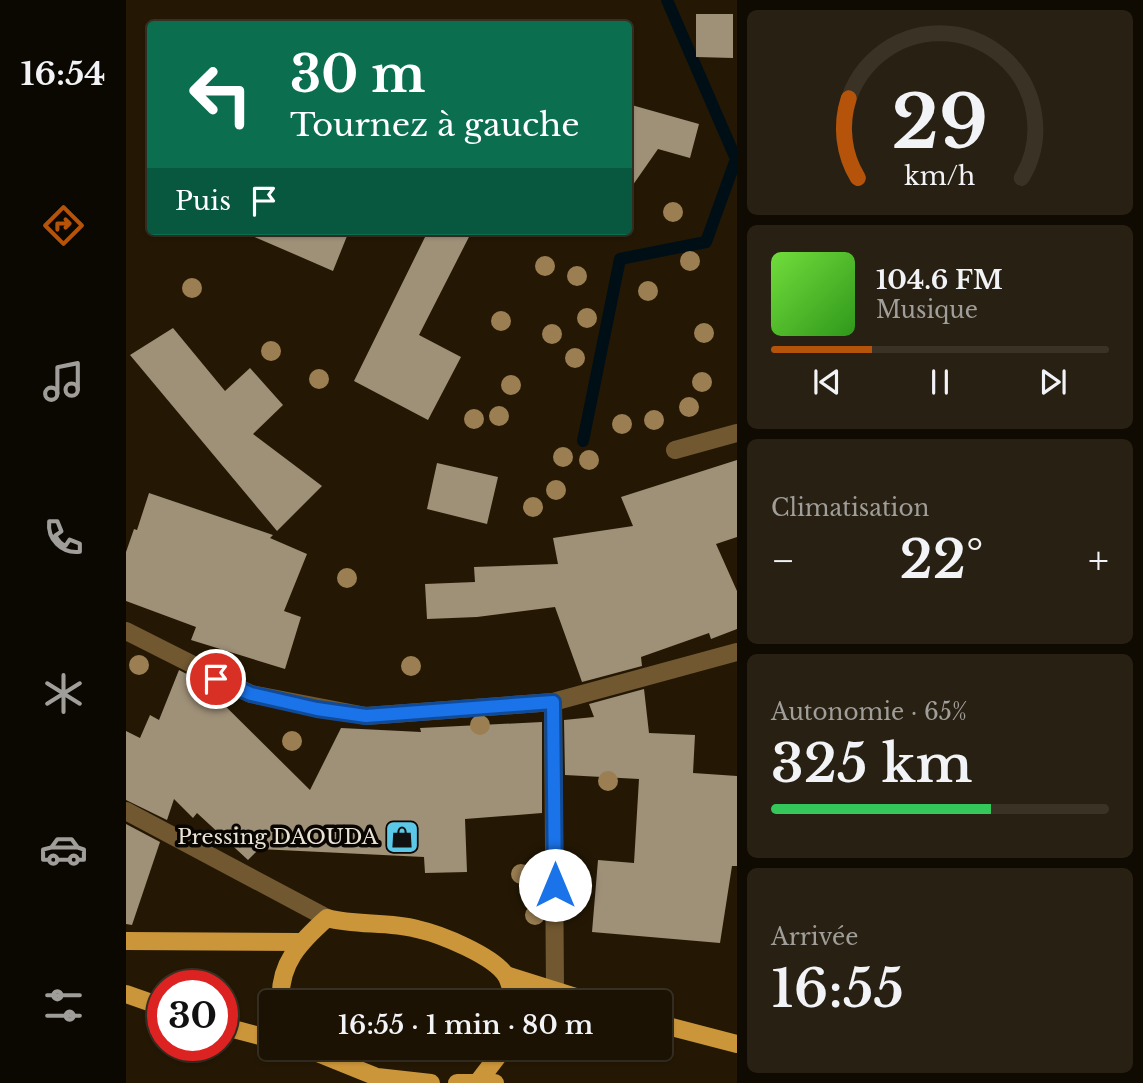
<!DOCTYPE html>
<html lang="fr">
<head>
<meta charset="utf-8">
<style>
	body { margin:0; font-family:"Libre Baskerville",serif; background:#282012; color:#f1f3f6; height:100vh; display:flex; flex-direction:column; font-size:26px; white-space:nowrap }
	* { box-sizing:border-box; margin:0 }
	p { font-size:23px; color:#a09e9a }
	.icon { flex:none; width:38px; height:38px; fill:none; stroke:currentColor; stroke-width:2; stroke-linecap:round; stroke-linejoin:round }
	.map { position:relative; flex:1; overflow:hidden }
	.panel { display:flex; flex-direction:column; gap:10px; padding:10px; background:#0f0a02; width:406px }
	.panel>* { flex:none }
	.hud { position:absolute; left:21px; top:21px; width:485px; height:214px; border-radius:7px; box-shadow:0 2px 5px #0004,0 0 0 2px #393225; background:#0b6e4f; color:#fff; overflow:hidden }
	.speed { position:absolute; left:21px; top:970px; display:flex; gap:14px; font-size:35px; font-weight:700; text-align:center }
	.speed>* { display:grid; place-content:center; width:91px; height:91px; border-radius:50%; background:#1b1203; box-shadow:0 2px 5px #0004,0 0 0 2px #393225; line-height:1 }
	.speed .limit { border:10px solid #d22; background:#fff; color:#111 }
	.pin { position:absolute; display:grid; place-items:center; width:60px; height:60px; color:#fff; margin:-30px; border:4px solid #fff; border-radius:50%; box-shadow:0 2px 7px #0007 }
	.me { position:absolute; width:77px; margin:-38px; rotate:0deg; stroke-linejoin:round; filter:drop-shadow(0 0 5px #0008) }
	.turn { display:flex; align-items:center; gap:24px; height:147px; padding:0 28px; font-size:32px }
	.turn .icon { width:91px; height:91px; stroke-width:2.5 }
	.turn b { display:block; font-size:49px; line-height:60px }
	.then { display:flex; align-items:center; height:66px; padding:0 28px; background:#0003; gap:14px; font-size:26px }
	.big { font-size:52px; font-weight:600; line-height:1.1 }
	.panel .tile { flex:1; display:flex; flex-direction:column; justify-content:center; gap:10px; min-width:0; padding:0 24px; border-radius:10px; background:#282012 }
	.panel .dial { align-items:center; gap:0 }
	.dial svg { height:182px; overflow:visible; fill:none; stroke:#393225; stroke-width:7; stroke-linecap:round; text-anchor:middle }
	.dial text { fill:#f1f3f6; stroke:none }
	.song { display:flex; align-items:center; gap:21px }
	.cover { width:84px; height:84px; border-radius:10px; background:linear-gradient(135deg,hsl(100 70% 55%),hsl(110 70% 35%)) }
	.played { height:7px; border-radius:4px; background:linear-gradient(90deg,#b45309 30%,#393225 30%) }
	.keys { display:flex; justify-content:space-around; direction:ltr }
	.heat { display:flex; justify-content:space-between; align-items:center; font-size:38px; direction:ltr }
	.charge { height:10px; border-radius:5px; background:linear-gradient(90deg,#34c759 65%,#393225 0) }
	.trip { position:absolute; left:133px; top:990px; width:413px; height:70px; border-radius:7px; background:#1b1203; box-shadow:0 2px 5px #0004,0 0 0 2px #393225; font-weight:600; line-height:70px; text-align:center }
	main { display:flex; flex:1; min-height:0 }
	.tab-bar { display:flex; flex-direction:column; width:126px; justify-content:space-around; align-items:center; background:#0b0701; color:#a09e9a }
	.tab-bar .icon { width:49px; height:49px }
	.tab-bar .active { color:#b45309 }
	.tab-bar b { font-size:32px; color:#f1f3f6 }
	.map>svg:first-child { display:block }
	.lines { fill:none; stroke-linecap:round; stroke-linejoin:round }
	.stream { stroke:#000f16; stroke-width:12 }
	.building { fill:#9f9078 }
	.minor { stroke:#715830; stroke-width:18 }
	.major { stroke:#cb963a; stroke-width:18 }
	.tree { fill:#9b7f53 }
	.route-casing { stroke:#114b97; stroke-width:18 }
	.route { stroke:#1a73e8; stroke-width:12 }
	.labels { text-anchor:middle; stroke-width:7; stroke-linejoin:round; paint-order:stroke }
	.poi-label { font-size:21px; fill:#eae2d5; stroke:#090501; text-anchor:end }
</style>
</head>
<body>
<main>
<nav class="tab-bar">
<b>16:54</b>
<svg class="icon active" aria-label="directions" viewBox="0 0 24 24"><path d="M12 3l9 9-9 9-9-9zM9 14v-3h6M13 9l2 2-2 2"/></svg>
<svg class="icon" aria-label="music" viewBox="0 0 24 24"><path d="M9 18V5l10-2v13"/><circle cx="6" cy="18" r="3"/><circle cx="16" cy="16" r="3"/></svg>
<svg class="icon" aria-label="phone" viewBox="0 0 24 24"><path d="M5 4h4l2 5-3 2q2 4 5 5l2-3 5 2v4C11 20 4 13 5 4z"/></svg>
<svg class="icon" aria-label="climate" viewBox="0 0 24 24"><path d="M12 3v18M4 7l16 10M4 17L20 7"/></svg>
<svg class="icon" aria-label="car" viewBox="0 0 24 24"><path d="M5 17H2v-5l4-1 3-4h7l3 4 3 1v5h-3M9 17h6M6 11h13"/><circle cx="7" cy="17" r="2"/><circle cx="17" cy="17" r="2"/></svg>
<svg class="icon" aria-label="filters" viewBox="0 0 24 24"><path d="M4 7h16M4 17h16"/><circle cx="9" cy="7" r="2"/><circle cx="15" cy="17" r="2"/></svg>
</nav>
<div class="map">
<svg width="611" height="1083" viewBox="0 0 611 1083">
	<rect width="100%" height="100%" fill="#241804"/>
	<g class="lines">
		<path class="stream" d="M457,441L494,259L580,242L610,159L541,0"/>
	</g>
	<g class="building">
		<path d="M570,14H607V58L570,57Z"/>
		<path d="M502,104L573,124L564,158L532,149L502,192Z"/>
		<path d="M115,231H223L207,271Z"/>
		<path d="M302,231H346L293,335L335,357L302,420L228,381Z"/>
		<path d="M47,328L99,391L124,368L157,405L127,434L196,486L151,531L4,355Z"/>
		<path d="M611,460V537L590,544L611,591V629L585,639L583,633L515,657L516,666L456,682L429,607L351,617L301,619L299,584L349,582L348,567L432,564L427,538L507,526L495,497Z"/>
		<path d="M311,463L372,477L361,524L301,509Z"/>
		<path d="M23,493L147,535L144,538L181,554L158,611L175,617L159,669L65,640L70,627L0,601V552L8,529L11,530Z"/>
		<path d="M53,670L74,681L184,790L215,728L295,732L294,728L416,722V813L339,819L341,872L299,873L298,857L133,849L122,860L71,813L67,818L48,799L41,820L0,800V731L14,738L24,715L33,720Z"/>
		<path d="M518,689L523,733L569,735L567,773L611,776V866H606L594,943L466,932L472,860L508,863L513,779L439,775L438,720L468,717L463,704Z"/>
		<path d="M0,824L34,842L6,925L0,924Z"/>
	</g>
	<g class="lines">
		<g class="minor">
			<path d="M549,450L611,433"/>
			<path d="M0,631L125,694L240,716L427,702L611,652"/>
			<path d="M427,702L429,990"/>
			<path d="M0,811L201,918"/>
		</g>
		<g class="major">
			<path d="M0,941L173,942"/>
			<path d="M380,975L469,1003"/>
			<path d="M0,994L37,1007"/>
			<path d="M155,1003C152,964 174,942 201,918C230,926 261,921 291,929C314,934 369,956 381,977C384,984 387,995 388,1003"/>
			<path d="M534,1024L611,1044"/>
			<path d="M96,1026L145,1039"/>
			<path d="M179,1048L251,1077L305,1083"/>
			<path d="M352,1082L378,1048"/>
			<path d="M331,1083H369"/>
		</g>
	</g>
	<g class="tree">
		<circle cx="547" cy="212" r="10"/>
		<circle cx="564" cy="261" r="10"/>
		<circle cx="419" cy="266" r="10"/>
		<circle cx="451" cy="276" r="10"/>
		<circle cx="66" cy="288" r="10"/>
		<circle cx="522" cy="291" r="10"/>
		<circle cx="461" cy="318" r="10"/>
		<circle cx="375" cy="321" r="10"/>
		<circle cx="578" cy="333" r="10"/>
		<circle cx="426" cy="334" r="10"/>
		<circle cx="145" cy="351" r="10"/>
		<circle cx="449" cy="358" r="10"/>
		<circle cx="193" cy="379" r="10"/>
		<circle cx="576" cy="382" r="10"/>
		<circle cx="385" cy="385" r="10"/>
		<circle cx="563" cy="407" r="10"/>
		<circle cx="373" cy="416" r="10"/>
		<circle cx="348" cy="419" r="10"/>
		<circle cx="528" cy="420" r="10"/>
		<circle cx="496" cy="424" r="10"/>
		<circle cx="437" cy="457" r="10"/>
		<circle cx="463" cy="460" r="10"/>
		<circle cx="430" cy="490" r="10"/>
		<circle cx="407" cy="507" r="10"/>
		<circle cx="221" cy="578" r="10"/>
		<circle cx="13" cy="665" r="10"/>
		<circle cx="285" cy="666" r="10"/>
		<circle cx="354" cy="725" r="10"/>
		<circle cx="166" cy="741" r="10"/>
		<circle cx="482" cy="781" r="10"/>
		<circle cx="395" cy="874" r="10"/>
		<circle cx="409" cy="915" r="10"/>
	</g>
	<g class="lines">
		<g class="route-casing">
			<path id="route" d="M90,679L125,694L191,709L240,716L427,702L429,885"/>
		</g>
		<use href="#route" class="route"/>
	</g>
	<defs>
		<g id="shop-square" transform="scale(1.75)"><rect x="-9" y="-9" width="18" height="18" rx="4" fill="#5bc8e7" stroke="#090501"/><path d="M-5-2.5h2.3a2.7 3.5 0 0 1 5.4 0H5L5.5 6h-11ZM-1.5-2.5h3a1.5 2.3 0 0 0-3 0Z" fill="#111"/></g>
	</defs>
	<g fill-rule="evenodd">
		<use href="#shop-square" x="276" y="837"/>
	</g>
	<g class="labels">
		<g class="poi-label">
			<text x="252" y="844">Pressing DAOUDA</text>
		</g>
	</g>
</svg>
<div class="speed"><div class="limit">30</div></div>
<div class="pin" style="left:90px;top:679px;background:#d93025"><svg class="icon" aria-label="arrive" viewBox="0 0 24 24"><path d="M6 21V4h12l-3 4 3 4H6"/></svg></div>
<svg class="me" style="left:429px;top:885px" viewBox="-20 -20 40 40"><circle r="19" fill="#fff"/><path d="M0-13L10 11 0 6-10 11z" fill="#1a73e8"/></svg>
<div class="trip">16:55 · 1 min · 80 m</div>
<div class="hud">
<div class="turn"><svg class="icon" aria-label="left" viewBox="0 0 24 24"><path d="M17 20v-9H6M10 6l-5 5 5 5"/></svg><div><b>30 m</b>Tournez à gauche</div></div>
<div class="then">Puis<svg class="icon" aria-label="arrive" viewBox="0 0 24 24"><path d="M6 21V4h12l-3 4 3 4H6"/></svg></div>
</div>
</div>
<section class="panel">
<div class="tile dial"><svg viewBox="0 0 100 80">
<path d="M14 69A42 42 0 1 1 86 69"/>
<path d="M14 69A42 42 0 0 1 10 34" stroke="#b45309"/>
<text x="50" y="56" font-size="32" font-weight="700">29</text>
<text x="50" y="72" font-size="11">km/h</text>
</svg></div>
<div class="tile">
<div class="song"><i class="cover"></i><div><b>104.6 FM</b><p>Musique</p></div></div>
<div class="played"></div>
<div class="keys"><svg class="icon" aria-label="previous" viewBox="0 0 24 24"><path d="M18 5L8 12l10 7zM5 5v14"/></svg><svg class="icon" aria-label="pause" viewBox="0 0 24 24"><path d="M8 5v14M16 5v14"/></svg><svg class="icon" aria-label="next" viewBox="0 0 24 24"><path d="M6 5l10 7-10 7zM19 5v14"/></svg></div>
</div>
<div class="tile"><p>Climatisation</p>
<div class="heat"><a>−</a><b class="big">22°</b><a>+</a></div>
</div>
<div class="tile"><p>Autonomie · 65%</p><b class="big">325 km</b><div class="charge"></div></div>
<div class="tile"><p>Arrivée</p><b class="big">16:55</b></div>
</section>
</main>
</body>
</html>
